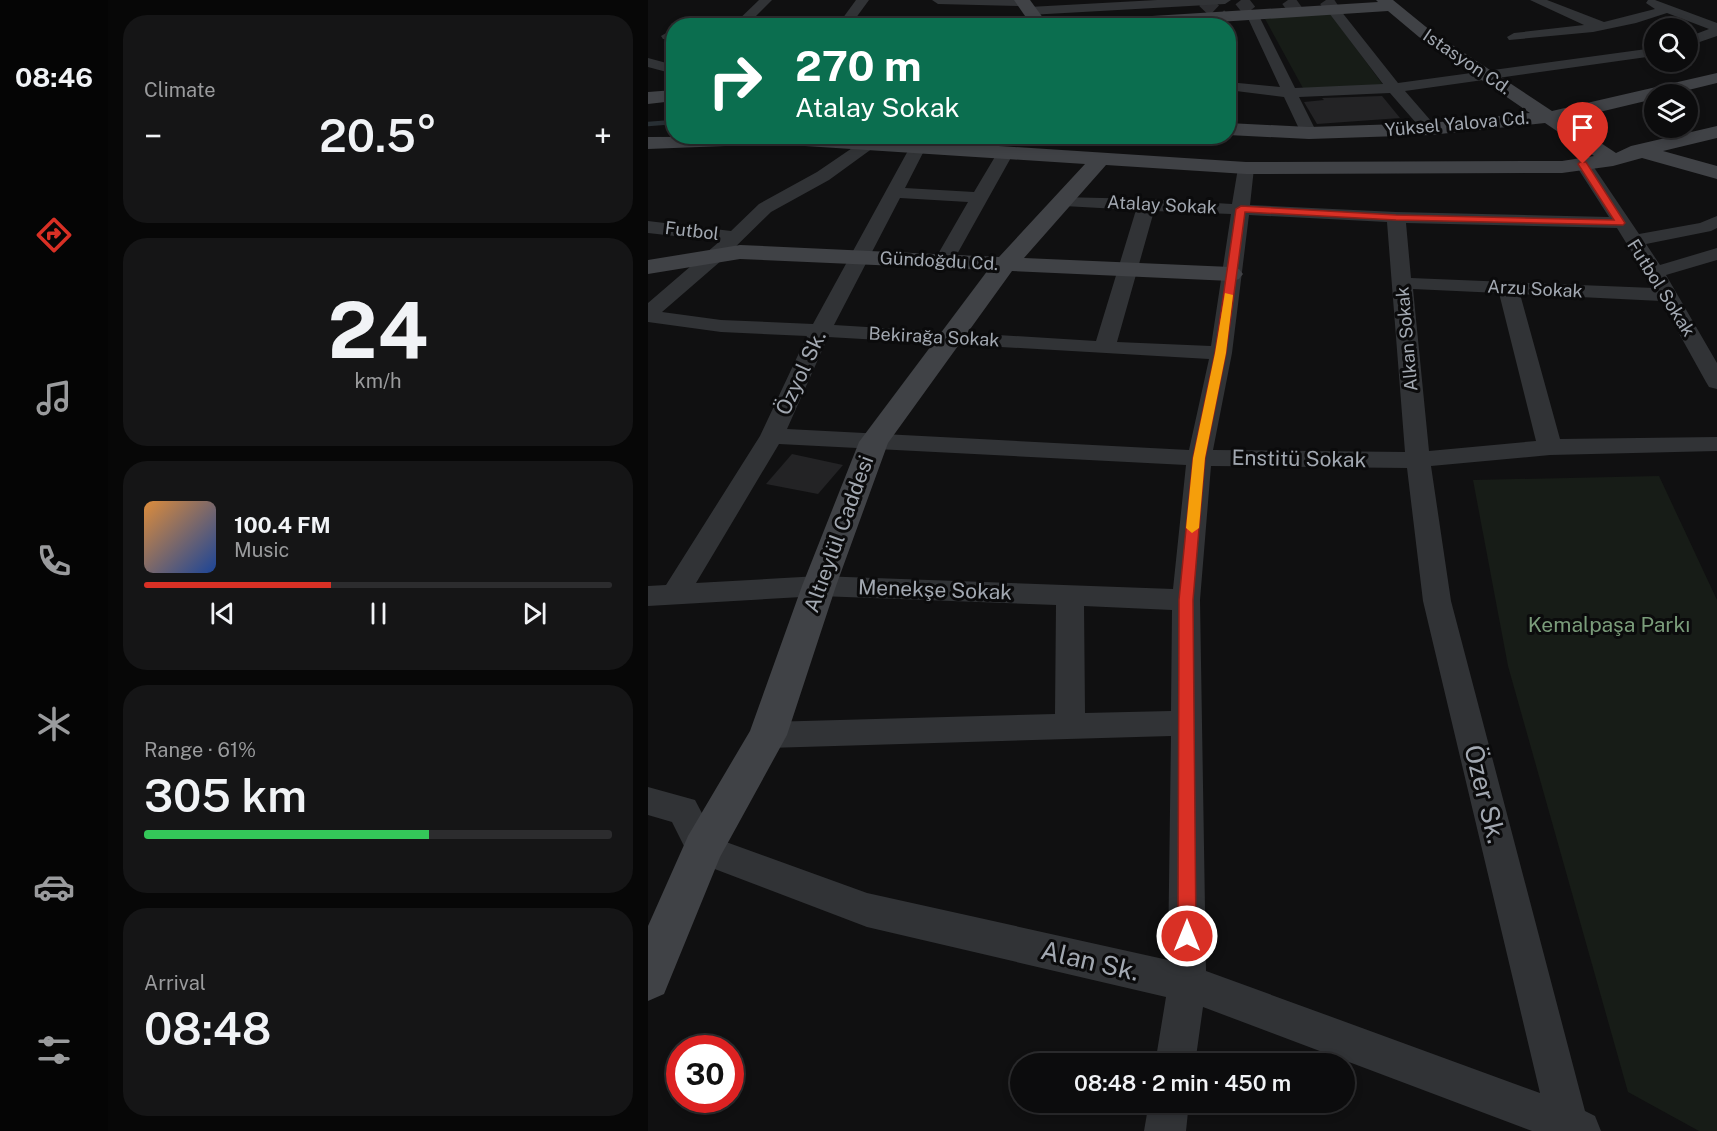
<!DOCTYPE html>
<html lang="en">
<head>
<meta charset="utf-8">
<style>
	body { margin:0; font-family:"Public Sans",sans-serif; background:#151516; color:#f1f3f6; height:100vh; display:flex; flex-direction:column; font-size:22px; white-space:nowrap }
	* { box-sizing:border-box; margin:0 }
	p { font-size:20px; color:#9a9b9d }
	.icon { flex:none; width:33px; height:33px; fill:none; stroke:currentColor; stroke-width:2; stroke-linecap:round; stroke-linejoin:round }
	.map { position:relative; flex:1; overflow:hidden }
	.side { display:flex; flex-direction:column; gap:15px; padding:15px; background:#070707; width:540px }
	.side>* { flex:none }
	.guide { position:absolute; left:18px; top:18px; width:570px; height:126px; border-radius:24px; box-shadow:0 3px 9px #0003,0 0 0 2px #2c2c2e; background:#0b6e4f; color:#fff; overflow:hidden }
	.controls { position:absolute; left:996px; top:18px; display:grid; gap:12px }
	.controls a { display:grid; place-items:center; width:54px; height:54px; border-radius:50%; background:#0c0c0d; box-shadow:0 3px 9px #0003,0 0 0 2px #2c2c2e; font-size:30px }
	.speed { position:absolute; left:18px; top:1035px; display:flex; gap:12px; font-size:30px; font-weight:700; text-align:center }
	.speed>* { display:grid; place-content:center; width:78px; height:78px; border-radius:50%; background:#0c0c0d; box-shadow:0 3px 9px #0003,0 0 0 2px #2c2c2e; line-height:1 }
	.speed .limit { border:9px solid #d22; background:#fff; color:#111 }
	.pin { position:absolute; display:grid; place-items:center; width:51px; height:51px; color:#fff; margin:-62px -26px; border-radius:50% 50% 50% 0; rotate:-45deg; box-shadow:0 0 6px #0007 }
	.pin .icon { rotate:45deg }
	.me { position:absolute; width:66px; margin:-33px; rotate:0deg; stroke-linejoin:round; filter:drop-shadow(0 0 4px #0008) }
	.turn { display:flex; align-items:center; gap:21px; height:126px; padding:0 30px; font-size:27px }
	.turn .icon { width:78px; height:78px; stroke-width:2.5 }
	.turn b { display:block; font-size:42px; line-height:51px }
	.big { font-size:45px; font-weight:600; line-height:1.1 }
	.side .tile { flex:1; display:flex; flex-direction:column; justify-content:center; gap:9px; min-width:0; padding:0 21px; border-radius:24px; background:#151516 }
	.side .dial { align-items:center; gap:0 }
	.dial b { font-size:78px; line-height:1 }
	.song { display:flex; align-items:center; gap:18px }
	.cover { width:72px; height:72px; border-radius:9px; background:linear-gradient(135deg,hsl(30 70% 55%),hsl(220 70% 35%)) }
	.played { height:6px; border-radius:3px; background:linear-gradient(90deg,#d93025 40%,#2c2c2e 40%) }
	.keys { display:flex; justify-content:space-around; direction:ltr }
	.heat { display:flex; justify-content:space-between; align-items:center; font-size:33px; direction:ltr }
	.charge { height:9px; border-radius:4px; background:linear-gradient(90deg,#34c759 61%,#2c2c2e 0) }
	.trip { position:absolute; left:362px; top:1053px; width:345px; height:60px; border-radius:30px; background:#0c0c0d; box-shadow:0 3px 9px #0003,0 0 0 2px #2c2c2e; font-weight:600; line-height:60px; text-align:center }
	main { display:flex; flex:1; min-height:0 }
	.menu { display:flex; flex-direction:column; width:108px; justify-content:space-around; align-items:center; background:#050505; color:#9a9b9d }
	.menu .icon { width:42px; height:42px }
	.menu .on { color:#d93025 }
	.menu b { font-size:27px; color:#f1f3f6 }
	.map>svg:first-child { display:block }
	.green { fill:#171c17 }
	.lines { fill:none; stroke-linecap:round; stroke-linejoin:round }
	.stream { stroke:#282f34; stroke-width:4.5 }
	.building { fill:#232325 }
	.street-tunnel { stroke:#2d2e31; stroke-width:14; stroke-dasharray:14 7; stroke-linecap:butt }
	.street { fill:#313336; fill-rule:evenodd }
	.secondary { fill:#404246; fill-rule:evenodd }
	.route { fill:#d93025; stroke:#8d1f18; stroke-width:1.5 }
	.slow { fill:#f59e0b }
	.labels { text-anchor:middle; stroke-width:6; stroke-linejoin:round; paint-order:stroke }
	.far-street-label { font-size:18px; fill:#a2a8b1; stroke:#0b0b0c }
	.street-label { font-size:21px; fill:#a2a8b1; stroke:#0b0b0c }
	.park-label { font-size:21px; fill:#7a9c7a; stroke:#0b0b0c }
	.near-street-label { font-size:26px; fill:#a2a8b1; stroke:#0b0b0c }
</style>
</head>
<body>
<main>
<nav class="menu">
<b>08:46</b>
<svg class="icon on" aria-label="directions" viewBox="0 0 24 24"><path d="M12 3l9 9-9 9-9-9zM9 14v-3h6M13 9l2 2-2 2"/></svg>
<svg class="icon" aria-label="music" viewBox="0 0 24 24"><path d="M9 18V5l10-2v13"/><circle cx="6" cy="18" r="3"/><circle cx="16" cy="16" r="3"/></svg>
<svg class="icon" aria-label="phone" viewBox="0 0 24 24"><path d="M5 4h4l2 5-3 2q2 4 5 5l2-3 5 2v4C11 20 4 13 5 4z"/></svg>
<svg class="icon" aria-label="climate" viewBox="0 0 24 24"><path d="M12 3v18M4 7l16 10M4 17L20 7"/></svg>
<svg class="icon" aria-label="car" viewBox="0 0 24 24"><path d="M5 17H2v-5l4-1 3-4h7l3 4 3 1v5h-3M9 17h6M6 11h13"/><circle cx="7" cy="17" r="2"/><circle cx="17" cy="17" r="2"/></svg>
<svg class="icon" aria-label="filters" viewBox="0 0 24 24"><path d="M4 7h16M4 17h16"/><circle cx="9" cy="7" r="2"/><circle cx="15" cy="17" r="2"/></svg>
</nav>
<section class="side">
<div class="tile"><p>Climate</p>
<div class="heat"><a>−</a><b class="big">20.5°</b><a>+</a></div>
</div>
<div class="tile dial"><b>24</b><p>km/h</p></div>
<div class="tile">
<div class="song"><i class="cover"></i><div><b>100.4 FM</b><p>Music</p></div></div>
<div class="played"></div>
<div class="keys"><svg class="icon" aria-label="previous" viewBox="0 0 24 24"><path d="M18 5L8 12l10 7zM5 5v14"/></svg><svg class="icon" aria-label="pause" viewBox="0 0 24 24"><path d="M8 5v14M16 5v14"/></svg><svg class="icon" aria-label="next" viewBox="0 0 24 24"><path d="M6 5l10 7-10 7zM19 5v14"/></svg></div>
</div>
<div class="tile"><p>Range · 61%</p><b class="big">305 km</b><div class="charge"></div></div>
<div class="tile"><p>Arrival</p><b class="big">08:48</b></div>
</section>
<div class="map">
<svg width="1069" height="1131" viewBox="0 0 1069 1131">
	<rect width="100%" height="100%" fill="#101011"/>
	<g class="green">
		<path d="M683,14L735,85L656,90L616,17Z"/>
		<path d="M1011,476L1069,600V1131H1051L980,1092L860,666L825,480Z"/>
	</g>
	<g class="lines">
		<path class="stream" d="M0,124L26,122"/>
	</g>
	<g class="building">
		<path d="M734,96L752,118L669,124L656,102L676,100L674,98Z"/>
		<path d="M144,454L195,465L170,494L118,484Z"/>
	</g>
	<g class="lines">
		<g class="street-tunnel">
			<path d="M593,0L604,14"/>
			<path d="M640,0L648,11"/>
			<path d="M678,0L684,9"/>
			<path d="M556,1L573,17"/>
		</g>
		<g class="street">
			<path d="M111,0H124L98,26H84Z"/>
			<path d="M208,0H221L202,26H189Z"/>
			<path d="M284,0H378L379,2L373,6L290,4Z"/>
			<path d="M509,0H583L577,4L381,15L375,11L381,7Z"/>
			<path d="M882,0H899L956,22L1007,9L998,3L1000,0H1007L1069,23V36L1040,46V37L1061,29L1019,13L988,23L945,32L861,40L859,37L866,33L936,25Z"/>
			<path d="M684,5L689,6L750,83L1006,48V56L757,91L790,129L782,134L776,132L742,93L651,97L669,133L661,138L653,133L636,97L580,90V82L632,87L598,14L604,10L610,14L647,88L735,84L678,9Z"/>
			<path d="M20,32H26V40L15,39L13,36Z"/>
			<path d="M0,58L26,65V74L0,67Z"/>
			<path d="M219,140L227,145L225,148L181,180L123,212L74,260L14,312L73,320L165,324L262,147L270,142L278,147L257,188L326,192L351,150L357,149L365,154L303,265H289L286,261L320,202L252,198L186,325L448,341L488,210L416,206L410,205L407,201L410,197L499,199L584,204L590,168L598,163L606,168L602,205L748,212L961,217L927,164L935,159L941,160L991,234L1052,223L1069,216V228L1063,231L998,244L1012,265L1069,248V260L1018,275L1069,363V389L1061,387L1058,382L1013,301L872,294L912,439L1069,437V451L902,455L783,466L803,601L937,1111L947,1116L953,1131H884L555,1007L547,1064H507L518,997L219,927L43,860L24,822L0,815V787L47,800L67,838L219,893L520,960L523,736L120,748L109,744L104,735L109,726L120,722L407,714L408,605L171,596L0,606V586L18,585L112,436L159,336L73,332L0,322V303L72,241L0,233V221L83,231L111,204L169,172L213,142ZM506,211L583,214L563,346L469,342ZM601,215L739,222L757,452L565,450L584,353ZM758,223L969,228L1006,288L763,278ZM765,289L851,293L888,441L781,451ZM180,337L561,359L541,450L139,429ZM131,444L538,465L525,589L171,576L48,583ZM563,466L759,468L775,601L892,1093L558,971L552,600ZM436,606L524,610L523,711L437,713Z"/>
			<path d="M501,1102H541L538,1131H496Z"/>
		</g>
		<g class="secondary">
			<path d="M366,0H382L401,26H384Z"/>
			<path d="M728,0H745L783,31L904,111L1069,73V83L1024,94H1006V99L918,120L968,153L983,146L1069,126V138L1015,151L1069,166V179L994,158L965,166L914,173L598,174L458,165L376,258L583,267L591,269L595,274L591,279L583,281L364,271L240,443L188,586L139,735L72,857L16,994L0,1001V926L40,836L102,731L154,586L211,442L340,270L92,259L0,274V260L92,245L351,257L437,164L126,144L0,149V137L196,136L598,162L914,161L946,156L897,123L782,135L661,139L580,135V123L661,127L782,123L882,113L771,37L740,11L509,26H468L470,23L504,16L730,2Z"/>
			<path d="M26,90V101L0,104V92Z"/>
		</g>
	</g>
	<path class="route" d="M932,162H938L977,223L975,225L748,220L597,212L578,353L557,458L545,600L548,936L545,942L539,945L532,942L530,936L531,600L545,458L567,353L588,209L593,206L748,215L966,220L930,164Z"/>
	<path class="slow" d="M577,293L585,295L578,353L557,458L551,528L544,533L538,528L545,458L567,353Z"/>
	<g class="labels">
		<g class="far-street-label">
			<text transform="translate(819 62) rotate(34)" y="6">Istasyon Cd.</text>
			<text transform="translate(809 124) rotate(-5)" y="6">Yüksel Yalova Cd.</text>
			<text transform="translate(514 205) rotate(3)" y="6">Atalay Sokak</text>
			<text transform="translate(44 231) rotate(7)" y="6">Futbol</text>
			<text transform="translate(291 261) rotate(3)" y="6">Gündoğdu Cd.</text>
			<text transform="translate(1013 288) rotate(58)" y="6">Futbol Sokak</text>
			<text transform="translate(887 289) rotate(3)" y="6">Arzu Sokak</text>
			<text transform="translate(286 337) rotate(3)" y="6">Bekirağa Sokak</text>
			<text transform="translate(759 339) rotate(-95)" y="6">Alkan Sokak</text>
		</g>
		<g class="street-label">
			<text transform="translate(153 373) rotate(-65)" y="7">Özyol Sk.</text>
			<text transform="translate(651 459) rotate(1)" y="7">Enstitü Sokak</text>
			<text transform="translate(191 534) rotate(-70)" y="7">Altıeylül Caddesi</text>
			<text transform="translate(287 590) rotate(2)" y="7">Menekşe Sokak</text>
		</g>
		<g class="park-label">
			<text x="961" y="632">Kemalpaşa Parkı</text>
		</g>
		<g class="near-street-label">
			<text transform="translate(837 794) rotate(76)" y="9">Özer Sk.</text>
			<text transform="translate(442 961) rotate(13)" y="9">Alan Sk.</text>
		</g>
	</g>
</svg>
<div class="controls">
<a><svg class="icon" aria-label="search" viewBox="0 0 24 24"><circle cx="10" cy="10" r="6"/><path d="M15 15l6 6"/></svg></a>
<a><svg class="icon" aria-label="layers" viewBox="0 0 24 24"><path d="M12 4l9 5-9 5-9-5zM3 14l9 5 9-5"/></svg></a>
</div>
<div class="speed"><div class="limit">30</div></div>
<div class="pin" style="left:935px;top:164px;background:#d93025"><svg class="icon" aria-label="arrive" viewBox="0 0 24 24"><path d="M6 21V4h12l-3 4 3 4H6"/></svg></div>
<svg class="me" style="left:539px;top:936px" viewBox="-20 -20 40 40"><circle r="17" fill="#d93025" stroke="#fff" stroke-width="3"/><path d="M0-11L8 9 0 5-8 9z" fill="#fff"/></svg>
<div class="trip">08:48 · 2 min · 450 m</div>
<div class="guide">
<div class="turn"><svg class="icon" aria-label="right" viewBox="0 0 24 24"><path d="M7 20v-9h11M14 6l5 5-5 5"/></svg><div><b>270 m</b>Atalay Sokak</div></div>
</div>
</div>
</main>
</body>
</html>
